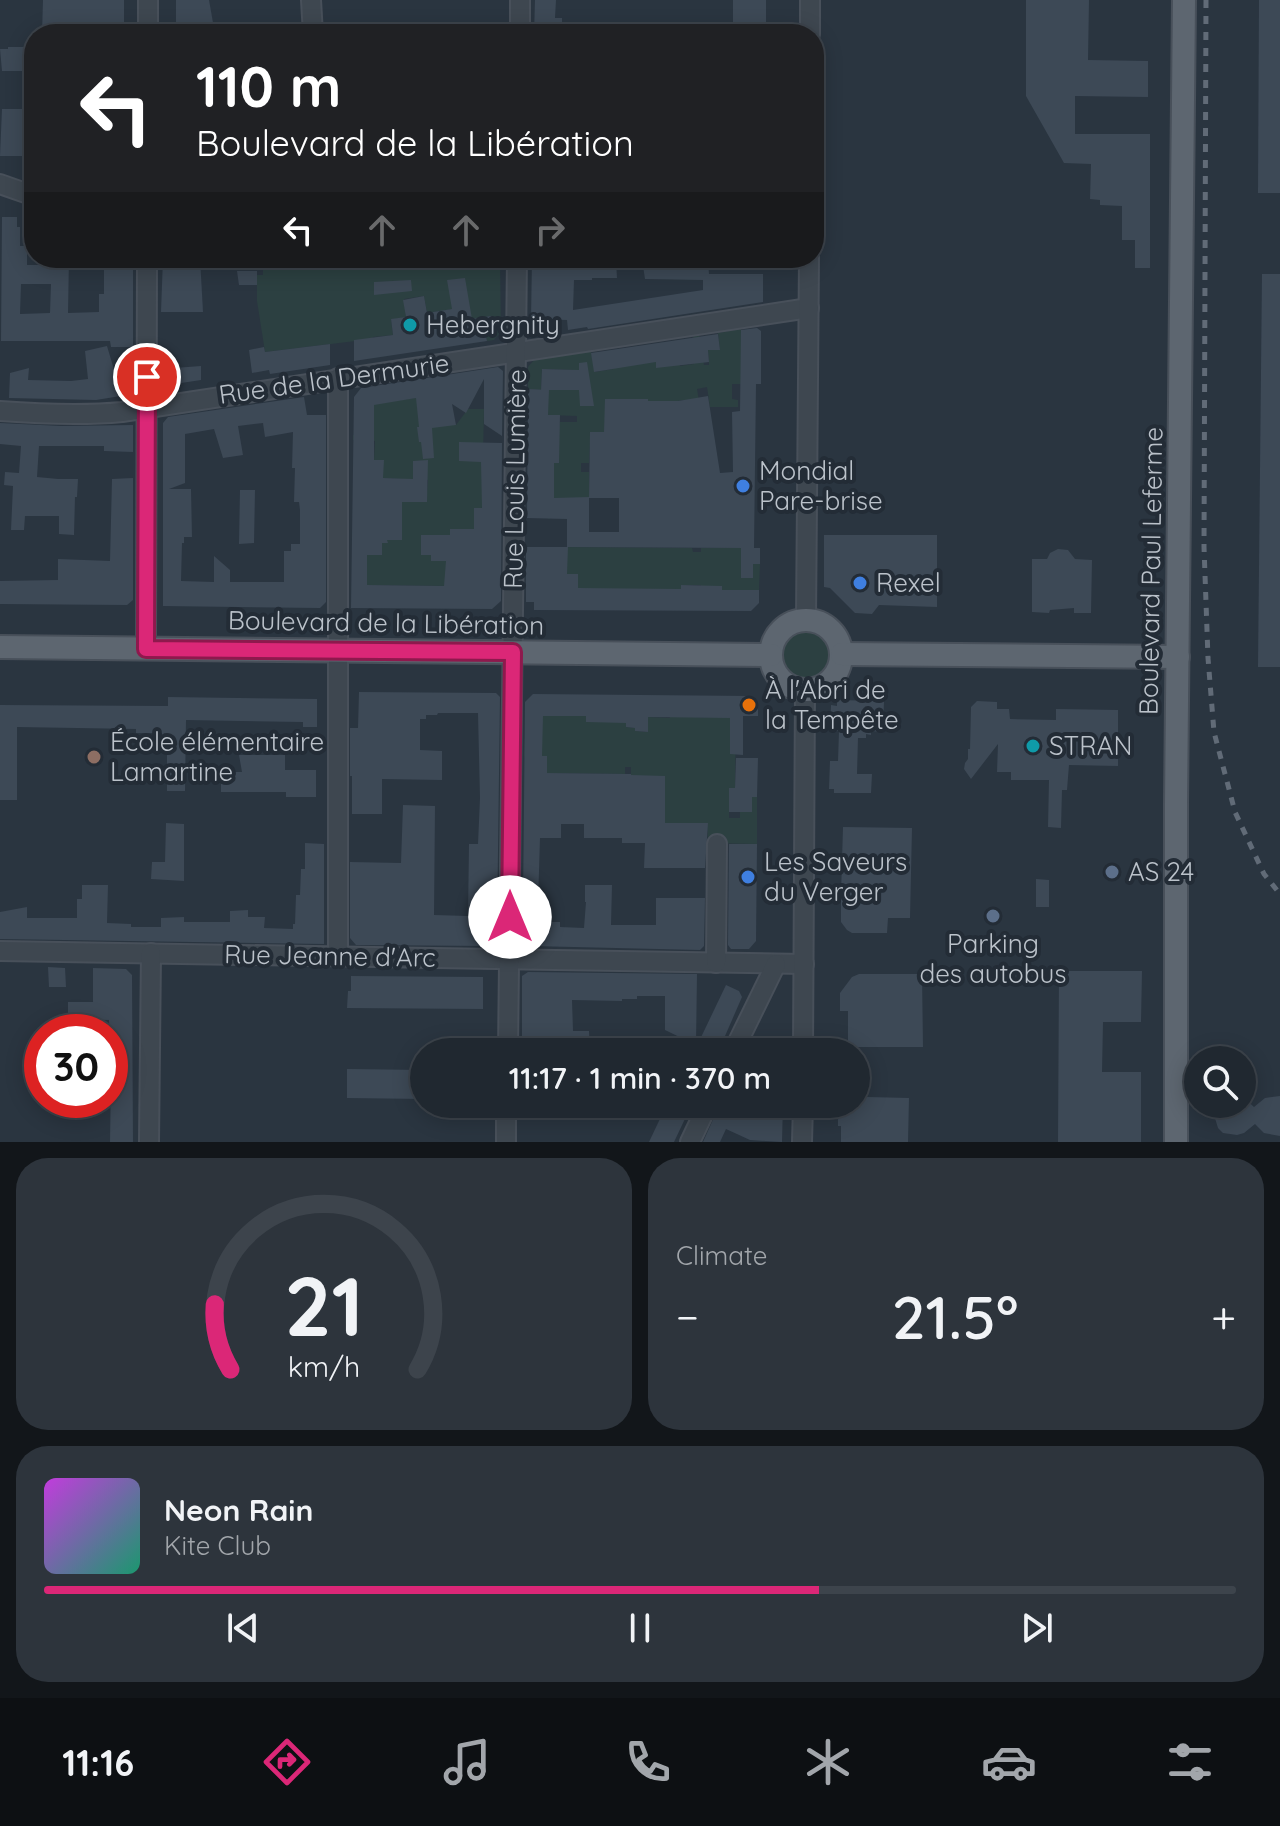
<!DOCTYPE html>
<html lang="en">
<head>
<meta charset="utf-8">
<style>
	body { margin:0; font-family:Quicksand,sans-serif; background:#2d343c; color:#f1f3f6; height:100vh; display:flex; flex-direction:column; font-size:30px; white-space:nowrap }
	* { box-sizing:border-box; margin:0 }
	p { font-size:26px; color:#a2a6ab }
	.icon { flex:none; width:44px; height:44px; fill:none; stroke:currentColor; stroke-width:2; stroke-linecap:round; stroke-linejoin:round }
	.map { position:relative; height:1142px; overflow:hidden }
	.drawer { display:flex; flex-direction:column; gap:16px; padding:16px; background:#12161a; flex:1 }
	.drawer>* { flex:none }
	.hud { position:absolute; left:24px; top:24px; width:800px; height:244px; border-radius:32px; box-shadow:0 4px 20px #0003,0 0 0 2px #3d444c; background:#202124; color:#fff; overflow:hidden }
	.controls { position:absolute; left:1184px; top:1046px; display:grid; gap:16px }
	.controls a { display:grid; place-items:center; width:72px; height:72px; border-radius:50%; background:#202830; box-shadow:0 4px 20px #0003,0 0 0 2px #3d444c; font-size:40px }
	.speed { position:absolute; left:24px; top:1014px; display:flex; gap:16px; font-size:40px; font-weight:700; text-align:center }
	.speed>* { display:grid; place-content:center; width:104px; height:104px; border-radius:50%; background:#202830; box-shadow:0 4px 20px #0003,0 0 0 2px #3d444c; line-height:1 }
	.speed .limit { border:12px solid #d22; background:#fff; color:#111 }
	.pin { position:absolute; display:grid; place-items:center; width:68px; height:68px; color:#fff; margin:-34px; border:4px solid #fff; border-radius:50%; box-shadow:0 2px 8px #0007 }
	.me { position:absolute; width:88px; margin:-44px; rotate:0deg; stroke-linejoin:round; filter:drop-shadow(0 0 6px #0008) }
	.turn { display:flex; align-items:center; gap:28px; height:168px; padding:0 40px; font-size:36px }
	.turn .icon { width:104px; height:104px; stroke-width:2.5 }
	.turn b { display:block; font-size:56px; line-height:68px }
	.lanes { display:flex; align-items:center; height:76px; padding:0 40px; background:#0003; justify-content:center; gap:40px; direction:ltr }
	.lanes .off { opacity:.35 }
	.big { font-size:60px; font-weight:600; line-height:1.1 }
	.drawer .widget { flex:1; display:flex; flex-direction:column; justify-content:center; gap:12px; min-width:0; padding:0 28px; border-radius:32px; background:#2d343c }
	.drawer .dial { align-items:center; gap:0 }
	.dial svg { height:208px; overflow:visible; fill:none; stroke:#3d444c; stroke-width:7; stroke-linecap:round; text-anchor:middle }
	.dial text { fill:#f1f3f6; stroke:none }
	.song { display:flex; align-items:center; gap:24px }
	.cover { width:96px; height:96px; border-radius:12px; background:linear-gradient(135deg,hsl(290 70% 55%),hsl(160 70% 35%)) }
	.played { height:8px; border-radius:4px; background:linear-gradient(90deg,#db2777 65%,#3d444c 65%) }
	.keys { display:flex; justify-content:space-around; direction:ltr }
	.heat { display:flex; justify-content:space-between; align-items:center; font-size:44px; direction:ltr }
	.drawer .tiles { flex:1; display:grid; gap:16px; grid-template-columns:1fr 1fr }
	.widget:last-child { grid-column:span 2 }
	.trip { position:absolute; left:410px; top:1038px; width:460px; height:80px; border-radius:40px; background:#202830; box-shadow:0 4px 20px #0003,0 0 0 2px #3d444c; font-weight:600; line-height:80px; text-align:center }
	.dock { display:flex; height:128px; justify-content:space-around; align-items:center; background:#0d1013; color:#a2a6ab }
	.dock .icon { width:56px; height:56px }
	.dock .selected { color:#db2777 }
	.dock b { font-size:36px; color:#f1f3f6 }
	.map>svg:first-child { display:block }
	.green { fill:#2c4041 }
	.building { fill:#3d4956; fill-rule:evenodd }
	.lines { fill:none; stroke-linecap:round; stroke-linejoin:round }
	.minor-casing { stroke:#48505a; stroke-width:22 }
	.major-casing { stroke:#48505a; stroke-width:26 }
	.minor { stroke:#3e4750; stroke-width:18 }
	.major { stroke:#5d6670; stroke-width:22 }
	.rail { stroke:#616b77; stroke-width:5; stroke-dasharray:8 8; stroke-linecap:butt }
	.route-casing { stroke:#8e194d; stroke-width:20 }
	.route { stroke:#db2777; stroke-width:14 }
	.culture-dot { fill:#0f9aa8; stroke:#232c36; stroke-width:3 }
	.shop-dot { fill:#3f7fe0; stroke:#232c36; stroke-width:3 }
	.food-dot { fill:#e8710a; stroke:#232c36; stroke-width:3 }
	.education-dot { fill:#8d6e63; stroke:#232c36; stroke-width:3 }
	.service-dot { fill:#5c6f8a; stroke:#232c36; stroke-width:3 }
	.labels { text-anchor:middle; stroke-width:8; stroke-linejoin:round; paint-order:stroke }
	.poi-label { font-size:26px; fill:#bbc2ca; stroke:#232c36; text-anchor:start }
	.street-label { font-size:26px; fill:#bbc2ca; stroke:#232c36 }
</style>
</head>
<body>
<div class="map">
<svg width="1280" height="1142" viewBox="0 0 1280 1142">
	<rect width="100%" height="100%" fill="#2a3540"/>
	<g class="green">
		<path d="M257,258H291L292,260L319,258V265H325L326,258L345,259V258H500L501,331L494,340L487,341L486,336L494,334L491,316L472,319L467,307L427,313L424,296L404,299L406,317L391,320L393,335L373,337L372,339L265,352L257,301V275H263V268L257,267Z"/>
		<path d="M741,329V384H732V399L738,400V407H710L707,387L697,389L700,407L684,400L644,406V399H637L619,406L618,399H606L604,443H590L589,463H581V472H589V498H563L565,513L548,519L546,480L560,422H577V416L548,415V406L546,405V390L574,370L542,369L541,390L528,389V367L534,360L591,351L595,372L613,369L614,367L678,359L680,366L694,364V357L696,355L693,336L699,335L704,365H709L708,350H720L718,333Z"/>
		<path d="M421,397L456,425L468,409H484L481,554L450,586L352,585V582H367V555L375,502L427,492L428,480L377,478L374,460L375,441L353,440V435L373,434L374,404Z"/>
		<path d="M568,547L692,548L693,552H701V548H741V564H760L759,590H722V587L701,594V585H681V591L661,589H578L577,574H555Z"/>
		<circle cx="805" cy="654" r="25"/>
		<path d="M543,712L586,714V722L626,717V727L635,728L636,731L647,732L648,717L670,718V712C696,719 710,719 736,712L735,788L729,789V818H740V812H752V797H757V844L708,843L707,823H653L631,775V767H625V774L547,773V756H524L525,733Z"/>
	</g>
	<g class="building">
		<path d="M43,0H124V34H42Z"/>
		<path d="M176,0H209L215,34H176Z"/>
		<path d="M535,0H556L555,18H562V34H534Z"/>
		<path d="M733,0H766V28H743V24H733Z"/>
		<path d="M1026,0H1089L1088,60L1148,61V97L1075,96V134H1150V268H1135V240H1122V206L1100,205V200L1090,199L1091,164L1064,163L1026,96Z"/>
		<path d="M1259,0H1280V193H1258Z"/>
		<path d="M8,47H31L32,71H2L0,49H8Z"/>
		<path d="M2,109H33L34,156H0Z"/>
		<path d="M2,217H17V227H20V246H27V265H55V258H69L68,313L99,312V294H104V266H133V347H111L110,341H1ZM21,284H51L50,313L20,314Z"/>
		<path d="M163,258H200L203,312H161Z"/>
		<path d="M532,258L616,261L617,278H592V280H574L573,310L703,290V280L645,279L643,266L657,265L656,258H670L671,262L708,260L709,274H763V302L588,329L587,327L568,330L567,320L531,319Z"/>
		<path d="M237,271H257V285H239Z"/>
		<path d="M1262,274H1280V667H1258Z"/>
		<path d="M465,278L472,319L491,316L494,334L486,336L487,341L354,361V340L393,335L391,319L406,317L403,300L424,296L427,313L452,309L447,280Z"/>
		<path d="M411,280L412,291L374,295V282Z"/>
		<path d="M757,328L761,331V384H756L754,548H760V564H753V578H741V548L567,547V519L527,518L528,389L549,390L548,415H560L559,463H554V498L589,497L590,432H604L605,399H648V401H678L708,396L720,473L733,472L732,412L740,411L741,330ZM589,498H619V532H589Z"/>
		<path d="M718,334L720,350H708L709,362L656,368V362L594,372L591,353Z"/>
		<path d="M330,344V365L270,374L269,370L252,373L249,350L264,347L265,352Z"/>
		<path d="M107,346L115,373L133,372V394L96,400L9,398L10,373L29,368L28,380L71,381L88,379L85,351Z"/>
		<path d="M587,362L594,406H580L579,390H541L542,369L579,370V363Z"/>
		<path d="M201,366V380L168,385L161,379V369Z"/>
		<path d="M498,367L503,371L502,436L484,424V379L466,413L452,404L456,425L432,428L434,458L423,459L421,442H419L417,427H419L416,398L374,405V460H384L383,478L413,479V461L428,460L427,502H402V540H387L388,543H382V555H367V585L444,586L446,561H431V555H421V535H450V529H474V508H482L481,462L459,461V442L502,443L501,601L492,609L351,608L354,397L361,388Z"/>
		<path d="M304,397L307,415H326V602L320,608L163,606V423L168,417ZM263,423L265,437L293,432L292,468H295L294,502H299L300,510V544H291V551H284V582H230V570L214,556V582L181,581L182,543H184V537H192L191,489H169L185,483V434L214,429L223,458L243,455L238,426Z"/>
		<path d="M0,423L61,426L133,425V452L104,451V446H39L37,477L58,479H78L77,497H75L74,535L59,534V516H25L24,530H11L13,486L4,485L5,472L19,473L21,446L0,444Z"/>
		<path d="M133,478V600L127,605L0,604V581L58,580V559L110,561L112,479Z"/>
		<path d="M240,490H255L254,543L239,544Z"/>
		<path d="M824,535H937V607L879,605L872,614L855,613L830,588L824,587Z"/>
		<path d="M526,547H568L567,574H578V588L681,589V585L722,586V590H759V603L751,611L534,610V602H526Z"/>
		<path d="M1058,549L1068,550L1075,559L1092,560L1091,613H1074V608L1050,610L1049,613L1032,612V559H1047L1050,553Z"/>
		<path d="M359,692L496,693L500,697L497,929L496,940H490V946L356,945L350,938V862L401,863L403,805L435,806L434,915L468,916L469,844H478L480,798L478,713H438L437,715H426V719H420V750L442,751V780L382,779V814H352V776H350V728H358Z"/>
		<path d="M533,694L751,696L758,704V716H743V755L730,754V718L648,717V732L635,731V728L626,727V723L586,722V716H543L542,756H547V773L631,774V775L665,776V823H708L705,868H644L645,843H622V838H584V824H561V838H540L538,904H523L525,702Z"/>
		<path d="M168,697L317,699V727H303V722L186,720L185,791H167V745H161L162,733H136V729L17,727V800H0V705L168,706Z"/>
		<path d="M837,700L884,701L883,732L871,731V735L866,734V738H858L857,774H872L871,793H834V789H829L830,761H838L839,731L830,730L831,705L837,706Z"/>
		<path d="M977,701L997,702V709H1009L1010,719L1056,720V709L1118,710V766L1069,765L1067,790H1062L1061,828L1048,827L1049,780H1011V772H997L998,744L971,779L964,769L965,763L968,759V749H970L971,707Z"/>
		<path d="M239,755H285V770H316V797H286V792H221V772H242Z"/>
		<path d="M736,758H758L757,797H752V812H729V788H735Z"/>
		<path d="M166,823L184,824V881L151,879L152,862H165Z"/>
		<path d="M843,827L912,828L910,918H888L887,933H852L847,930L841,922V901L838,898L841,894Z"/>
		<path d="M305,843L324,844V944L0,939V912L27,907V918H77V899H82V885H108L107,923L131,924V927H161V918L184,917V922H230V911L248,910V917H265L264,928L293,929V924H295L296,895H300L301,869H305Z"/>
		<path d="M729,844H757L756,941L749,949H731L728,945Z"/>
		<path d="M1036,879L1049,880V907H1036Z"/>
		<path d="M585,885H612L611,925H656V898H705L704,946L700,950L531,946V922H560V927L584,928L586,902H585Z"/>
		<path d="M48,967L65,968L66,987H49Z"/>
		<path d="M93,968L126,969L132,975L133,1142H110L111,1078L109,1020L68,1019V1002H93Z"/>
		<path d="M1059,971H1142L1141,1022H1103L1102,1072H1141V1142H1058Z"/>
		<path d="M528,972L697,974L696,1045L665,1030V996H637V999H622V1001L572,1000L573,1031H589L590,1052H522V976Z"/>
		<path d="M859,974H922L923,1047H848V1011H840V993L852,977Z"/>
		<path d="M351,976L483,977V1009L347,1008L348,991H351Z"/>
		<path d="M726,985L739,991L742,997L725,1036L717,1052H694Z"/>
		<path d="M347,1069L424,1070V1099L347,1098Z"/>
		<path d="M856,1094L868,1097L909,1098L908,1142H841V1126H838V1104H856Z"/>
		<path d="M1242,1096L1254,1107L1265,1098L1280,1096V1136L1264,1133L1255,1124L1244,1133L1237,1135L1223,1133L1218,1128L1214,1115L1218,1104H1242Z"/>
		<rect x="521" y="1104" width="27" height="14"/>
		<path d="M667,1104H692L674,1142H649Z"/>
		<path d="M720,1104H783L782,1142L750,1140L726,1129L720,1142H703Z"/>
	</g>
	<g class="lines">
		<g class="minor-casing">
			<g id="minor">
				<path d="M311,0L313,34"/>
				<path d="M148,34V0"/>
				<path d="M520,34V0"/>
				<path d="M810,34V0"/>
				<path d="M0,184L34,196"/>
				<path d="M338,378V957"/>
				<path d="M0,411C41,414 81,416 122,412L809,308"/>
				<path d="M806,620L809,258"/>
				<path d="M146,649L147,258"/>
				<path d="M0,951L804,964"/>
				<path d="M716,963L717,844"/>
				<path d="M508,1052L517,258"/>
				<path d="M733,1052L776,964"/>
				<path d="M803,1052L805,690"/>
				<path d="M149,1142L151,953"/>
				<path d="M506,1142V1104"/>
				<path d="M690,1142L708,1104"/>
				<path d="M802,1142L803,1104"/>
			</g>
		</g>
		<g class="major-casing">
			<g id="major">
				<circle cx="806" cy="655" r="35"/>
				<path d="M0,647L771,655"/>
				<path d="M842,654L1178,657"/>
				<path d="M1176,1142V803L1184,0"/>
			</g>
		</g>
		<use href="#minor" class="minor"/>
		<use href="#major" class="major"/>
		<path class="rail" d="M1206,0L1204,547L1208,658L1214,732L1235,812L1264,874L1280,894"/>
	</g>
	<g class="lines">
		<g class="route-casing">
			<path id="route" d="M147,377L146,649L513,652L510,917"/>
		</g>
		<use href="#route" class="route"/>
	</g>
	<g class="culture-dot">
		<circle cx="410" cy="325" r="8"/>
		<circle cx="1033" cy="746" r="8"/>
	</g>
	<g class="shop-dot">
		<circle cx="743" cy="486" r="8"/>
		<circle cx="860" cy="583" r="8"/>
		<circle cx="748" cy="877" r="8"/>
	</g>
	<circle class="food-dot" cx="749" cy="705" r="8"/>
	<circle class="education-dot" cx="94" cy="757" r="8"/>
	<g class="service-dot">
		<circle cx="1112" cy="872" r="8"/>
		<circle cx="993" cy="916" r="8"/>
	</g>
	<g class="labels">
		<g class="poi-label">
			<text x="426" y="334">Hebergnity</text>
			<text x="759" y="480">Mondial<tspan x="759" dy="30">Pare-brise</tspan></text>
			<text x="876" y="592">Rexel</text>
			<text x="765" y="699">À l'Abri de<tspan x="765" dy="30">la Tempête</tspan></text>
			<text x="110" y="751">École élémentaire<tspan x="110" dy="30">Lamartine</tspan></text>
			<text x="1049" y="755">STRAN</text>
			<text x="764" y="871">Les Saveurs<tspan x="764" dy="30">du Verger</tspan></text>
			<text x="1128" y="881">AS 24</text>
			<text x="993" y="953" text-anchor="middle">Parking<tspan x="993" dy="30">des autobus</tspan></text>
		</g>
		<g class="street-label">
			<text transform="translate(334 379) rotate(-8)" y="9">Rue de la Dermurie</text>
			<text transform="translate(515 479) rotate(-89)" y="9">Rue Louis Lumière</text>
			<text transform="translate(1151 571) rotate(-89)" y="9">Boulevard Paul Leferme</text>
			<text transform="translate(386 623) rotate(1)" y="9">Boulevard de la Libération</text>
			<text transform="translate(330 956) rotate(1)" y="9">Rue Jeanne d'Arc</text>
		</g>
	</g>
</svg>
<div class="controls">
<a><svg class="icon" aria-label="search" viewBox="0 0 24 24"><circle cx="10" cy="10" r="6"/><path d="M15 15l6 6"/></svg></a>
</div>
<div class="speed"><div class="limit">30</div></div>
<div class="pin" style="left:147px;top:377px;background:#d93025"><svg class="icon" aria-label="arrive" viewBox="0 0 24 24"><path d="M6 21V4h12l-3 4 3 4H6"/></svg></div>
<svg class="me" style="left:510px;top:917px" viewBox="-20 -20 40 40"><circle r="19" fill="#fff"/><path d="M0-13L10 11 0 6-10 11z" fill="#db2777"/></svg>
<div class="trip">11:17 · 1 min · 370 m</div>
<div class="hud">
<div class="turn"><svg class="icon" aria-label="left" viewBox="0 0 24 24"><path d="M17 20v-9H6M10 6l-5 5 5 5"/></svg><div><b>110 m</b>Boulevard de la Libération</div></div>
<div class="lanes"><svg class="icon" aria-label="left" viewBox="0 0 24 24"><path d="M17 20v-9H6M10 6l-5 5 5 5"/></svg><svg class="icon off" aria-label="ahead" viewBox="0 0 24 24"><path d="M12 20V5M6 11l6-6 6 6"/></svg><svg class="icon off" aria-label="ahead" viewBox="0 0 24 24"><path d="M12 20V5M6 11l6-6 6 6"/></svg><svg class="icon off" aria-label="right" viewBox="0 0 24 24"><path d="M7 20v-9h11M14 6l5 5-5 5"/></svg></div>
</div>
</div>
<section class="drawer">
<div class="tiles">
<div class="widget dial"><svg viewBox="0 0 100 80">
<path d="M14 69A42 42 0 1 1 86 69"/>
<path d="M14 69A42 42 0 0 1 8 44" stroke="#db2777"/>
<text x="50" y="56" font-size="32" font-weight="700">21</text>
<text x="50" y="72" font-size="11">km/h</text>
</svg></div>
<div class="widget"><p>Climate</p>
<div class="heat"><a>−</a><b class="big">21.5°</b><a>+</a></div>
</div>
<div class="widget">
<div class="song"><i class="cover"></i><div><b>Neon Rain</b><p>Kite Club</p></div></div>
<div class="played"></div>
<div class="keys"><svg class="icon" aria-label="previous" viewBox="0 0 24 24"><path d="M18 5L8 12l10 7zM5 5v14"/></svg><svg class="icon" aria-label="pause" viewBox="0 0 24 24"><path d="M8 5v14M16 5v14"/></svg><svg class="icon" aria-label="next" viewBox="0 0 24 24"><path d="M6 5l10 7-10 7zM19 5v14"/></svg></div>
</div>
</div>
</section>
<nav class="dock">
<b>11:16</b>
<svg class="icon selected" aria-label="directions" viewBox="0 0 24 24"><path d="M12 3l9 9-9 9-9-9zM9 14v-3h6M13 9l2 2-2 2"/></svg>
<svg class="icon" aria-label="music" viewBox="0 0 24 24"><path d="M9 18V5l10-2v13"/><circle cx="6" cy="18" r="3"/><circle cx="16" cy="16" r="3"/></svg>
<svg class="icon" aria-label="phone" viewBox="0 0 24 24"><path d="M5 4h4l2 5-3 2q2 4 5 5l2-3 5 2v4C11 20 4 13 5 4z"/></svg>
<svg class="icon" aria-label="climate" viewBox="0 0 24 24"><path d="M12 3v18M4 7l16 10M4 17L20 7"/></svg>
<svg class="icon" aria-label="car" viewBox="0 0 24 24"><path d="M5 17H2v-5l4-1 3-4h7l3 4 3 1v5h-3M9 17h6M6 11h13"/><circle cx="7" cy="17" r="2"/><circle cx="17" cy="17" r="2"/></svg>
<svg class="icon" aria-label="filters" viewBox="0 0 24 24"><path d="M4 7h16M4 17h16"/><circle cx="9" cy="7" r="2"/><circle cx="15" cy="17" r="2"/></svg>
</nav>
</body>
</html>
